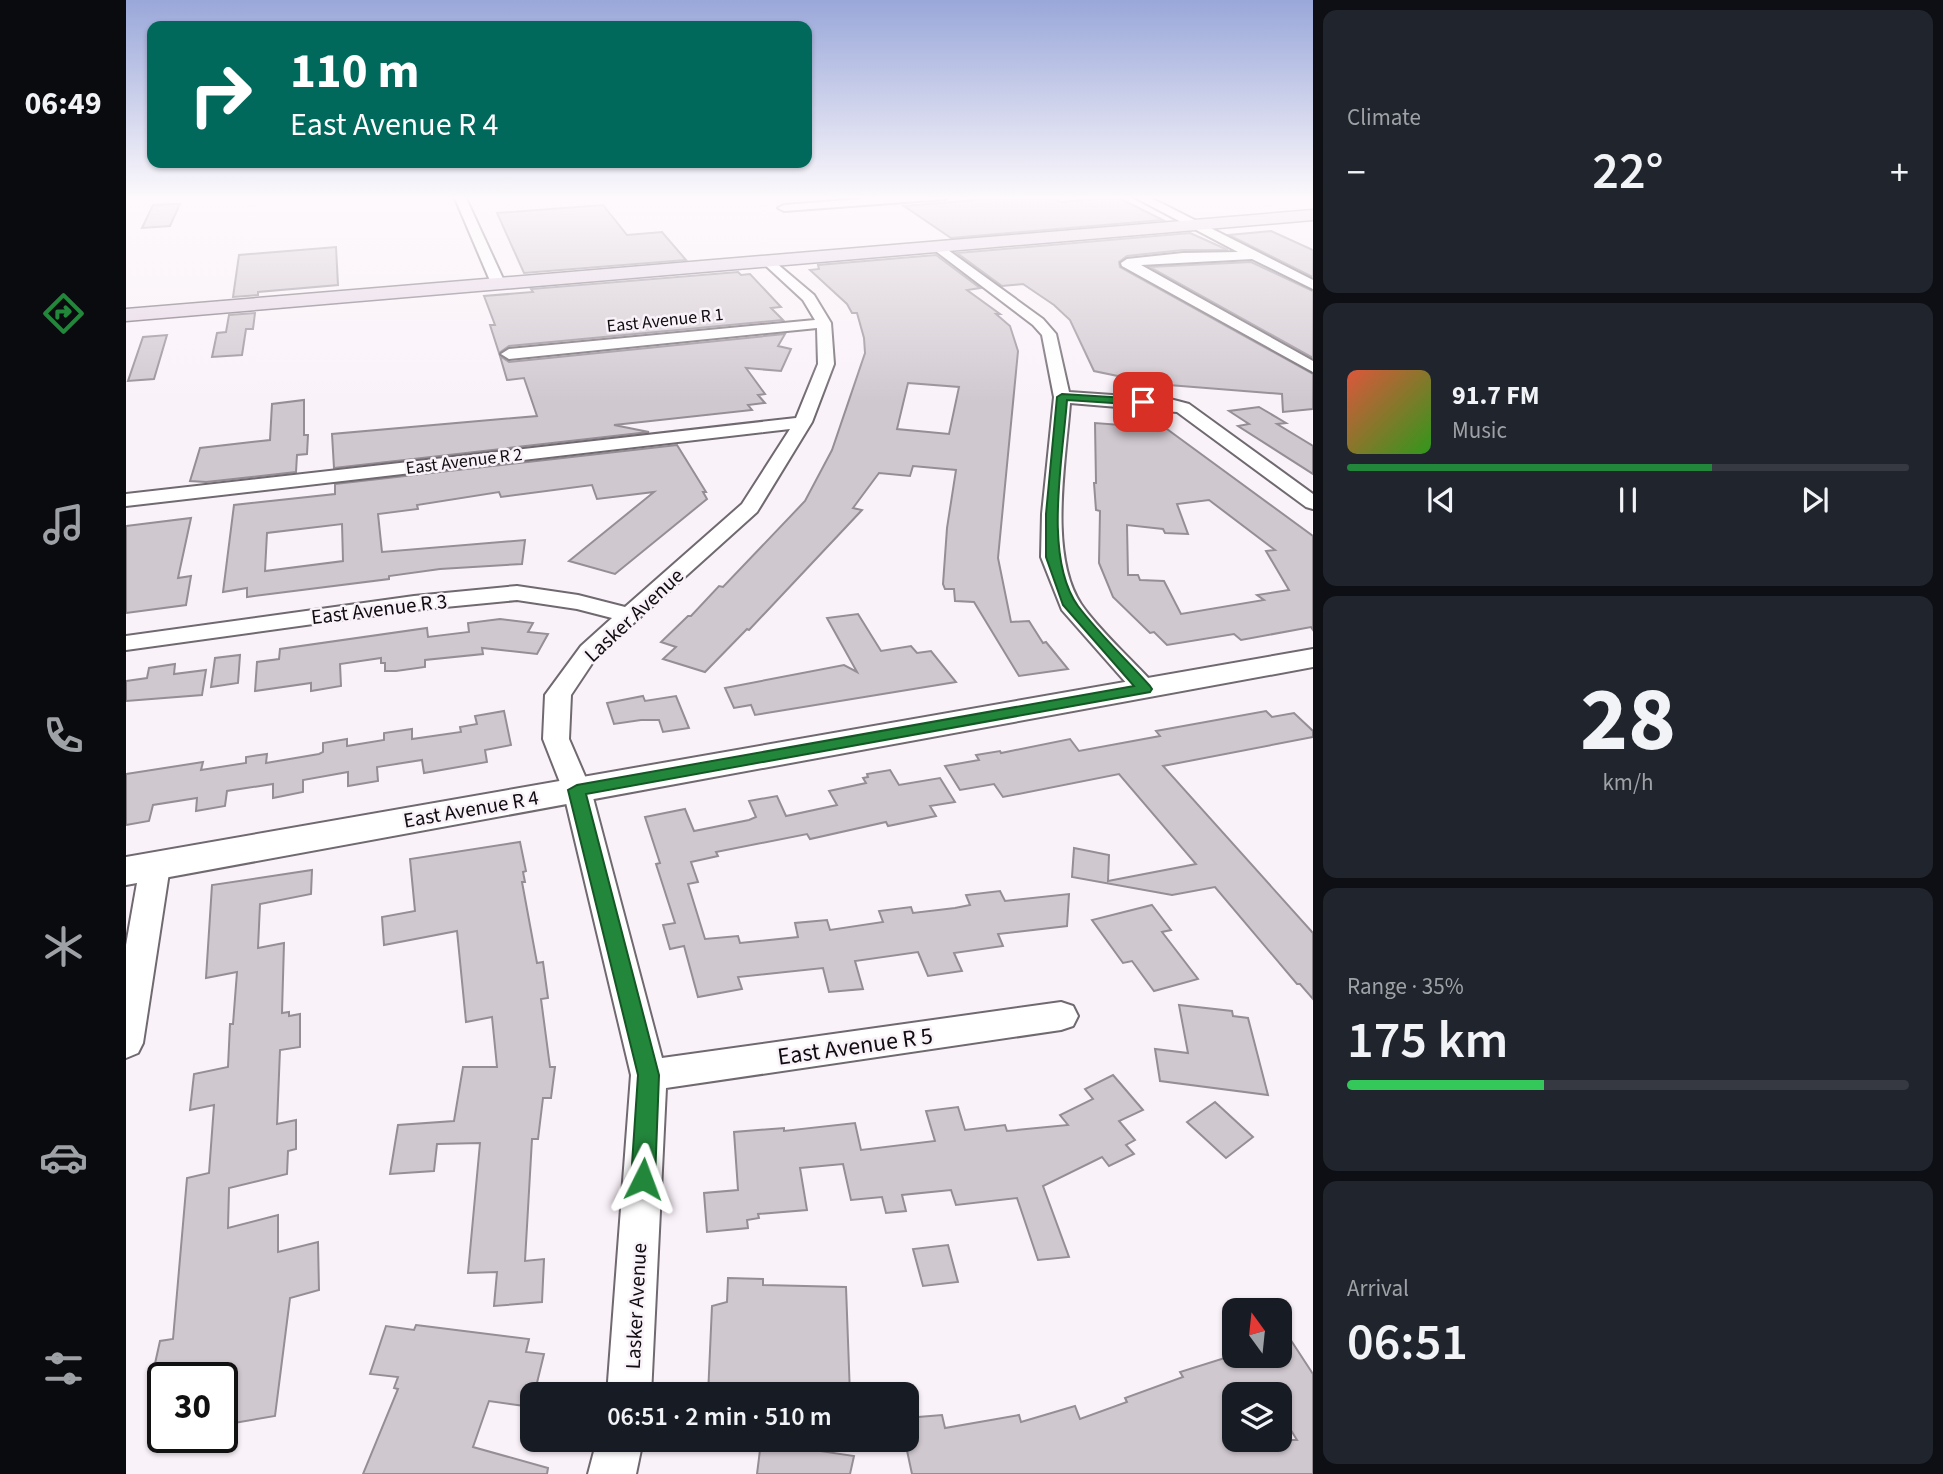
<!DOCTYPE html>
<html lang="en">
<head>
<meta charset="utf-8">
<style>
	body { margin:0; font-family:"Source Sans 3",sans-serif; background:#20242c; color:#f1f3f6; height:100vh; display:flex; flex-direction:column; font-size:26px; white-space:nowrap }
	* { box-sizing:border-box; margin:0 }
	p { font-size:23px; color:#9ea1a6 }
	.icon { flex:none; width:38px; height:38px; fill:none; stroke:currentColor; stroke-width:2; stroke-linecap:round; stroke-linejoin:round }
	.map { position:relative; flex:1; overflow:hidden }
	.sheet { display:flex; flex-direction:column; gap:10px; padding:10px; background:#0d0f14; width:630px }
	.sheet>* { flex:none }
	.guide { position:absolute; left:21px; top:21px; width:665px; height:147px; border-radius:14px; box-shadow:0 2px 5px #0004; background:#00695c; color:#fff; overflow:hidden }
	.needle { width:46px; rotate:345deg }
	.controls { position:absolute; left:1096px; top:1298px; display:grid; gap:14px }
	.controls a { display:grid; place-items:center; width:70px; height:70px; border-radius:14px; background:#171b24; box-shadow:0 2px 5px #0004; font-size:35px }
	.speed { position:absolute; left:21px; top:1362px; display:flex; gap:14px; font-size:35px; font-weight:700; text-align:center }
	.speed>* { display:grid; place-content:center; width:91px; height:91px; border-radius:50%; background:#171b24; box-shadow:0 2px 5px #0004; line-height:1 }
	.speed .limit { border:4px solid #111; border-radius:10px; background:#fff; color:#111 }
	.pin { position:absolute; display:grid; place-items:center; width:60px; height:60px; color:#fff; margin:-30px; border-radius:14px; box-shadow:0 4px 10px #0006 }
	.me { position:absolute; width:77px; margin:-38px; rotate:3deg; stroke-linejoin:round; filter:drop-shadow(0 0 5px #0008) }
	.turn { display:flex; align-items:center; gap:24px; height:147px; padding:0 28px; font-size:32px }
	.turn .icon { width:91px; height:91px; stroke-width:2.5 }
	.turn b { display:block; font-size:49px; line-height:60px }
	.big { font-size:52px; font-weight:600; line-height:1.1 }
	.sheet .card { flex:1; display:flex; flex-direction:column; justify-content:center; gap:10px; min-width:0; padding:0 24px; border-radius:14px; background:#20242c }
	.sheet .dial { align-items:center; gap:0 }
	.dial b { font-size:91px; line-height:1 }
	.song { display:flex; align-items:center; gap:21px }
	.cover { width:84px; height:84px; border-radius:10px; background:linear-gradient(135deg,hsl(10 70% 55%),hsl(110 70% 35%)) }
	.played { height:7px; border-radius:4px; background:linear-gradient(90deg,#22863b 65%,#363941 65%) }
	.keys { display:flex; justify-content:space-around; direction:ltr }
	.heat { display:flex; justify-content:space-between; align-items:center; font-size:38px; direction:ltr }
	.charge { height:10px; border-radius:5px; background:linear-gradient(90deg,#34c759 35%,#363941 0) }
	.trip { position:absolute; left:394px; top:1382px; width:399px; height:70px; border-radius:14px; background:#171b24; box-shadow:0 2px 5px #0004; font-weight:600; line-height:70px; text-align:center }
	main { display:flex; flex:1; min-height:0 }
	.tabs { display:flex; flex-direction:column; width:126px; justify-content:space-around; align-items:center; background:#090b0e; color:#9ea1a6 }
	.tabs .icon { width:49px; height:49px }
	.tabs .selected { color:#22863b }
	.tabs b { font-size:32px; color:#f1f3f6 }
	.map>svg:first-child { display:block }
	.building { fill:#d0c8cf; stroke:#958e95; stroke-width:2; fill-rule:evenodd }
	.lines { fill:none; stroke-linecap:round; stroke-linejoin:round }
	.minor-casing { stroke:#706970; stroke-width:4 }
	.tertiary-casing { stroke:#706970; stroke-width:4 }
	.secondary-casing { stroke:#706970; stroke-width:3 }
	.minor { fill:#fff; fill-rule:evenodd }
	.tertiary { fill:#fff; fill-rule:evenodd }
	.secondary { fill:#e5d6e5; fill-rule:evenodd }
	.route { fill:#22863b; stroke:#165726; stroke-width:2 }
	.labels { text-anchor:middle; stroke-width:5; stroke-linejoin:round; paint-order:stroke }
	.far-street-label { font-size:18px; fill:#0f0d0f; stroke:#faf2f9 }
	.street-label { font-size:21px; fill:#0f0d0f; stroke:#faf2f9 }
	.near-street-label { font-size:24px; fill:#0f0d0f; stroke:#faf2f9 }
</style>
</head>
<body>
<main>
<nav class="tabs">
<b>06:49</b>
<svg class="icon selected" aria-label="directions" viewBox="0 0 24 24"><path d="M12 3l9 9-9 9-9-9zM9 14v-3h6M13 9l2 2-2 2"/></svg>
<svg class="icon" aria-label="music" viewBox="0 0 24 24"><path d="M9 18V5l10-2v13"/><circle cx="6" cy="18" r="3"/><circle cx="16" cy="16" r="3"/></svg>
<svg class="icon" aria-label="phone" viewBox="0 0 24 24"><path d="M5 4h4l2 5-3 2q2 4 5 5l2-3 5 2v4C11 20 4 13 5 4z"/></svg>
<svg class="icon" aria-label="climate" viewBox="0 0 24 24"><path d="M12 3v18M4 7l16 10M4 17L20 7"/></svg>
<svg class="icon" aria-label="car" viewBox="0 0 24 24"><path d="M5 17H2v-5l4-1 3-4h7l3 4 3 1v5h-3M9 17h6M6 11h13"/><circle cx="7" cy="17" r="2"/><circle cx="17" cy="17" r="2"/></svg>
<svg class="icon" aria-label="filters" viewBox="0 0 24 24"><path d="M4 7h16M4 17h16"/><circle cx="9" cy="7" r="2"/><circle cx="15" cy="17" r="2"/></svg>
</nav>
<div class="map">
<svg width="1187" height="1474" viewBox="0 0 1187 1474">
	<rect width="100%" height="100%" fill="#faf2f9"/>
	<g class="building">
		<path d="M899,196H924L935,202L991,197L1037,220L825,238L778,206Z"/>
		<path d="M47,204H54L44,226L16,228L27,205Z"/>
		<path d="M477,205L501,235L536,232L560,260L398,273L371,213Z"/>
		<path d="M1145,231L1187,250V277L1103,235Z"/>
		<path d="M1064,233L1102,250H1057L1001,256L993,262L994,267L1187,374V409L1157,412L1156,394L1030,384L968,371L944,320L928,305L897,284L876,286L831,253Z"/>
		<path d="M210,247L212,285L132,292V295L107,297L113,255Z"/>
		<path d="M810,255L854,288L841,290L874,314H870L884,326L892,351L872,558L885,622L903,621L917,643L920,642L942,669L893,676L848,602L829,601L828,589H819L817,584L821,528L830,470L787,466L784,476L753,473L727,508L736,510L623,630L621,629L579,672L537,659L550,647L535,642L562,616H565L593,586L597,587L679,501L706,450L739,353L738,338L731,313H726L721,304L684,270L693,269L692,265ZM782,383L833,387L823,434L771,429Z"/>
		<path d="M1125,262L1187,291V358L1024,267Z"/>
		<path d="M612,272L615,275L624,274L655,307L645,308L657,320L383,346L373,353L364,325H369L358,296L407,292L405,289Z"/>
		<path d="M129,313L127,329H120L116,355L86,357L91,333L100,332L103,315Z"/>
		<path d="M659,334L652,346L665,349L655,371L620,368L639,394L632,395L639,403L622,405L626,410L488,425L523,432L208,468L206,434L411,416L398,378L381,380L374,356L383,362Z"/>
		<path d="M41,335L28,379L2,381L17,337Z"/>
		<path d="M178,400V435H182L181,454L171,455L170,472L80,482L64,481L74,448L144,440L146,404Z"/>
		<path d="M1133,407L1160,423L1151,424L1187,446V474L1112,426L1123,424L1103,411Z"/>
		<path d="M1030,421L1187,536V630L1185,627L1115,640L1108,634L1041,645L1028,632L1024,633L987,597L973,563L974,511L970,510L968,483H970L969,423L995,425ZM1083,500L1149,550L1140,551L1163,590L1131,595L1138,600L1055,614L1038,581L1014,580L1012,575H1002L1001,525L1037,529L1039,533L1062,534L1051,504Z"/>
		<path d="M551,445L580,492H577L581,499L489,574L443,561L528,492L471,499L466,485L375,497L373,492L291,505L292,509L252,514L256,552L399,540L396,564L314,569L263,576V579L121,597V588L97,592L108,505L209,494V484ZM216,524L217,561L139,571L141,533Z"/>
		<path d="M65,518L52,578L65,576L60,605L0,613V526Z"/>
		<path d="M732,614L755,651L785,646L791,653L805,651L830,682L629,715L625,705L608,708L599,688L718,665L731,672L701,618Z"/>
		<path d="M374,619L407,623L402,632L422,634L411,654L356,648L357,654L299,660V667L270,671H259V663H255V658L214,664L215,686L185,691V683L129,691L131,662L153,659L154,649L301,628L302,637L343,632L342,623Z"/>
		<path d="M114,655L112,683L85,687L89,658Z"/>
		<path d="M49,664L48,674L80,670L76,695L0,701V681L21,678L23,668Z"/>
		<path d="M517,696L519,701L550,696L563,728L537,732L533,720H515L488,724L481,703Z"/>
		<path d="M378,711L385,745L359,750L361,762L298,773L296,760L251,767L252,781L222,786V772L177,780V792L147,798V784L101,791L99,806L70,811L71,798L27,805L23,821L0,825V774L77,762L75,770L120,763V757L141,754L140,763L193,754L197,752V743L221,739V746L258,740V733L286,729V739L335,732L334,727L351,724L349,716Z"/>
		<path d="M1140,711L1146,717L1168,713L1187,731V737L1037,766L1187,933V999L1174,984H1171L1089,887L1046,895L946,877L948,848L983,855L982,881L1070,864L993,774L877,797L868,784L834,790L819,766L853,760L850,755L874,751L875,753L944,739L953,751L1034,736L1030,731Z"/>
		<path d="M764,770L773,785L814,778L829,802L804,806L810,816L762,826L760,822L684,839L681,834L590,852L592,856L565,862L572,882L562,884L579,939L612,936L614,943L672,937L669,923L701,920L704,930L757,922L753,911L785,907L787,913L829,908L844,905L840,895L874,891L879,901L943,894L941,926L872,934L877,946L828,953L836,971L802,976L792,952L729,961L737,989L703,992L697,968L612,977L616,989L572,997L558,946L544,949L537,925L549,923L530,864L534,863L519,817L559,809L568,831L623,820L630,817L623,801L651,796L660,816L711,805L703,791L740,783L737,778L742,777L741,774Z"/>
		<path d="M394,842L400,871L397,872L399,882H396L411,963L417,962L422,998L415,999L424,1067H429L425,1098H417L412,1139H406L399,1261L418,1259L416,1302L368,1306L371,1272L342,1273L354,1143L311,1144L308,1171L264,1174L272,1125L328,1121L337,1067H371L366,1017L340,1022L331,931L258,945L256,917L289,911L284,859Z"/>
		<path d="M186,870L185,894L134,904L132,948L158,943L156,1013L163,1012V1016L174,1014V1047L154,1050L151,1124L170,1120V1149L162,1151L161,1174L103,1188L102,1228L152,1215V1252L192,1242L193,1290L164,1298L149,1416L96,1425V1377H26L34,1341L47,1339L61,1178L83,1173L88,1105L64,1110L68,1074L102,1067L104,1024H107L111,972L80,978L86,885Z"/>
		<path d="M1026,905L1045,930L1036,932L1072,979L1028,991L1006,961L997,963L966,920Z"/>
		<path d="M1053,1005L1106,1011L1107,1016L1122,1018L1142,1095L1034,1081L1029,1049L1062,1053Z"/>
		<path d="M987,1075L1017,1110L993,1121L1009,1140L1000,1145L1008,1154L983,1166L976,1157L917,1186L943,1257L912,1260L891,1198L830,1205L825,1190L776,1195L780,1211L760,1213L756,1197L725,1200L717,1164L674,1168L681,1210L632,1214L633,1218L621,1220L622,1228L581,1232L578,1193L612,1190L608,1132L658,1128V1131L729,1123L735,1150L809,1141L800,1111L832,1107L839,1130L879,1125L881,1131L942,1125L934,1115L967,1099L959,1089Z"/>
		<path d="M1089,1102L1127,1137L1100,1158L1061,1122Z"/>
		<path d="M822,1245L832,1282L797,1286L787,1249Z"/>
		<path d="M602,1278L637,1279V1285L720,1287L724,1395H582L586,1306L601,1302Z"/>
		<path d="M1153,1322L1187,1374V1474H786L780,1446V1418L816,1415L819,1428L893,1415L895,1422L949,1406L954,1419L1001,1402L999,1398L1057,1377L1054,1372L1105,1356H1153ZM1108,1395H1153V1411L1171,1440H1108Z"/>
		<path d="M290,1325L403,1339L400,1352L418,1354L408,1395H406V1407L363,1401L347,1447L422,1468L421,1474H237L272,1389L268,1388L272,1377L244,1374L260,1326L288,1330Z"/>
		<path d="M635,1442L728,1456L724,1474H631Z"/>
	</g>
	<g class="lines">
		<g class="minor-casing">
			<g id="minor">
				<path d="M328,196H339L379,283L377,286L372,287L365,283Z"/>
				<path d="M774,196H824L819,199L658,211L652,208L658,205Z"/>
				<path d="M1006,196H1020L1037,204L1187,280V289L1126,259L1015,265L1187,361V372L996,266L995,263L1001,259L1057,253L1112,252Z"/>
				<path d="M811,242L917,319L930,334L943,392L1044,399L1063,404L1187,494V509L1180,507L1051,412L944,403C940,460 922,554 955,604C972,629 1006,660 1028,684L1031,689L1028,694L1019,696L1010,694L936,610L915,557L916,514L928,397L916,335L907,325L807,249L805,246Z"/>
				<path d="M643,257L688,295L705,323L708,364L686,422L631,512L471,656L445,695L443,739L465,790L536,1058L935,1002L947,1006L952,1016L947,1026L935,1030L540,1088L525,1395H481L505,1075L437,790L417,739L419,695L455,646L486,618L451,609L391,600L288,610L0,650V636L288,596L391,586L452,595L499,607L616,504L664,429L0,506V494L670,418L692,364L691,328L383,359L375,354L383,349L689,320L677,300L638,264V258Z"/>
				<path d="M29,855L40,858L44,866L17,1043L12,1053L0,1058V945L14,866L18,858Z"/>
				<path d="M471,1440H517L510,1474H462Z"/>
			</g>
		</g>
		<g class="tertiary-casing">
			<path id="tertiary" d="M1187,649V667L0,885V857Z"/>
		</g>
		<g class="secondary-casing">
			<path id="secondary" d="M1187,210V220L0,321V309Z"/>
		</g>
		<use href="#minor" class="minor"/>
		<use href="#tertiary" class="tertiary"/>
		<use href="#secondary" class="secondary"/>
	</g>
	<linearGradient id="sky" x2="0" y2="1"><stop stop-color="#99a7d9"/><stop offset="0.49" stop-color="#fdf9fc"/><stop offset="1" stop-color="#fdf9fc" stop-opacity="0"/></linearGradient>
	<rect width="1187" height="402" fill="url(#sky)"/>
	<path class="route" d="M936,394L1017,399L1022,402L1017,405L941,400C937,457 917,558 952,606C973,634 1000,659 1024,686L1026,689L1024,692L460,794L533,1075L529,1179L525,1186L517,1190L508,1186L505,1179L512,1075L442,790L451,785L1008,686L937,605L920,557V514L931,397Z"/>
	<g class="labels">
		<g class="far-street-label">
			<text transform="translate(539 320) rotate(-6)" y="6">East Avenue R 1</text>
			<text transform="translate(338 461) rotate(-7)" y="6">East Avenue R 2</text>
		</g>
		<g class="street-label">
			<text transform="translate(253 609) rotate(-7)" y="7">East Avenue R 3</text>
			<text transform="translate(508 615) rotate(-43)" y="7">Lasker Avenue</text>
			<text transform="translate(345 809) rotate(-10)" y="7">East Avenue R 4</text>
			<text transform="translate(510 1306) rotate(-87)" y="7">Lasker Avenue</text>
		</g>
		<g class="near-street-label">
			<text transform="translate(729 1046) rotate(-8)" y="8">East Avenue R 5</text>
		</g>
	</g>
</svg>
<div class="controls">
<a><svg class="needle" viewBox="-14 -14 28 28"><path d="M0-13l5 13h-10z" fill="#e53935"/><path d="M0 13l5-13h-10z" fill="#9ea1a6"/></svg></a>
<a><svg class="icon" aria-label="layers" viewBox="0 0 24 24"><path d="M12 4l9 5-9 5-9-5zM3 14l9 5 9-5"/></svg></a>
</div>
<div class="speed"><div class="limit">30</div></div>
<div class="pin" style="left:1017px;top:402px;background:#d93025"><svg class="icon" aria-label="arrive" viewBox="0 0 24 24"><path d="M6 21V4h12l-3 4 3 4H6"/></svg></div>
<svg class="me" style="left:517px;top:1179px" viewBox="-20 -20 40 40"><path d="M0-17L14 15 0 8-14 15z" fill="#22863b" stroke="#fff" stroke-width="4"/></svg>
<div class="trip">06:51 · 2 min · 510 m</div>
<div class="guide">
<div class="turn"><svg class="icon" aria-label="right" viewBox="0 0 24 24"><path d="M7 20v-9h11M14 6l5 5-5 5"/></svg><div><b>110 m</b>East Avenue R 4</div></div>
</div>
</div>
<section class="sheet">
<div class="card"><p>Climate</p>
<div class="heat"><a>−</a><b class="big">22°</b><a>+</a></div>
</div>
<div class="card">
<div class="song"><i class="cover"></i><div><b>91.7 FM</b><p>Music</p></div></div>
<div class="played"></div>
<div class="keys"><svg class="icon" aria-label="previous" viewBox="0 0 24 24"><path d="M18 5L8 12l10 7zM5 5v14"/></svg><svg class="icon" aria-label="pause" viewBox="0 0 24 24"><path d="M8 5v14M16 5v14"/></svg><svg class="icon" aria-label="next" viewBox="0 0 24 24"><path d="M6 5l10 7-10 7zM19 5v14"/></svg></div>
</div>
<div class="card dial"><b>28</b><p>km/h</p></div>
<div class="card"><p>Range · 35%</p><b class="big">175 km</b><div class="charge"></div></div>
<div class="card"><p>Arrival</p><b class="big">06:51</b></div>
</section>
</main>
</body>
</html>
